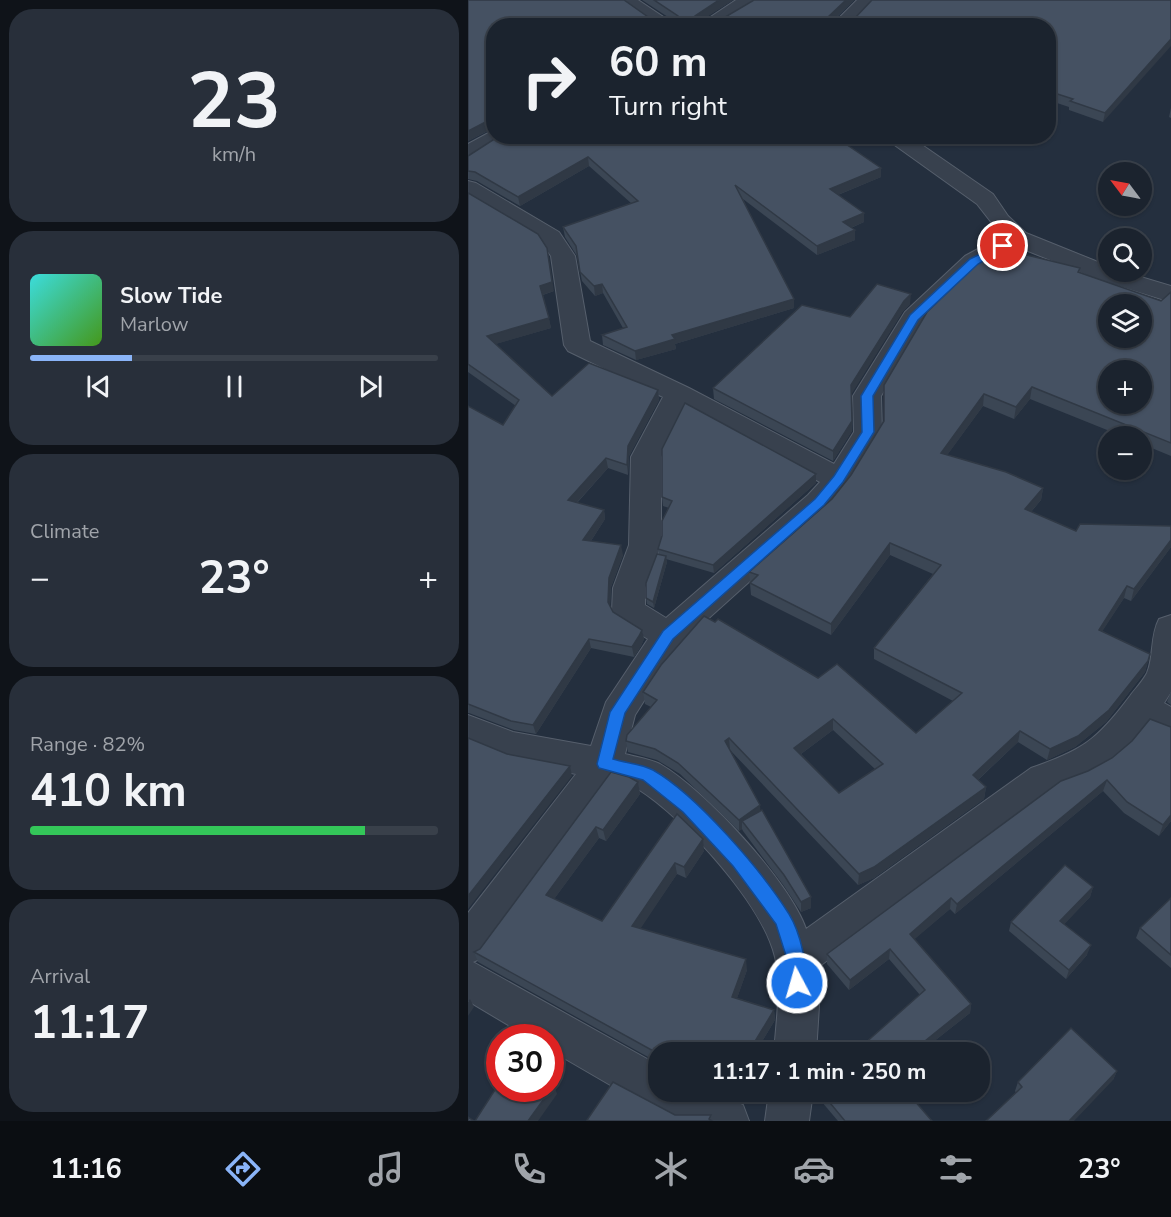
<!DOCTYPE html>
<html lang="en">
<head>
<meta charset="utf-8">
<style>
	body { margin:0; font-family:"Nunito Sans",sans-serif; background:#282f3a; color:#f1f3f6; height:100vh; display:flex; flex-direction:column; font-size:22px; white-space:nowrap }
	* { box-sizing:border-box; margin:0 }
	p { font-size:20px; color:#a0a4aa }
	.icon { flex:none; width:33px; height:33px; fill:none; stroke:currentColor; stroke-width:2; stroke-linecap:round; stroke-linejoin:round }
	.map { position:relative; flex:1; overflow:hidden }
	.drawer { display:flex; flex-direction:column; gap:9px; padding:9px; background:#0f1319; width:468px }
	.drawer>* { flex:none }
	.top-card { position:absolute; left:18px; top:18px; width:570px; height:126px; border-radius:24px; box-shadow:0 2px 4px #0004,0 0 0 2px #39404a; background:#1b232e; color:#f1f3f6; overflow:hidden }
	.needle { width:39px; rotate:302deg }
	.tools { position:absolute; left:630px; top:162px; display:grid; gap:12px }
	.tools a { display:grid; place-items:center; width:54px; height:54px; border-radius:50%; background:#1b232e; box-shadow:0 2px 4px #0004,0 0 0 2px #39404a; font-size:30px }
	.speed { position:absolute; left:18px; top:1024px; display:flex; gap:12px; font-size:30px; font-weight:700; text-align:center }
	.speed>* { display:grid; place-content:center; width:78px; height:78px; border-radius:50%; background:#1b232e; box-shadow:0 2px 4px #0004,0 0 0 2px #39404a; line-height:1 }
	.speed .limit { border:9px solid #d22; background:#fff; color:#111 }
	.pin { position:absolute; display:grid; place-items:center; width:51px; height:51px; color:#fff; margin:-26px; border:3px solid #fff; border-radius:50%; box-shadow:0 2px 6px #0007 }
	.me { position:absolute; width:66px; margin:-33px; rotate:354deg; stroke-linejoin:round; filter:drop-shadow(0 0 4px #0008) }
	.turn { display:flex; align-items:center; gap:21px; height:126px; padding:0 24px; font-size:27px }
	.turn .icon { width:78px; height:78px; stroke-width:2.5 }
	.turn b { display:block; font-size:42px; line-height:51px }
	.big { font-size:45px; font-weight:700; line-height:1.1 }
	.drawer .tile { flex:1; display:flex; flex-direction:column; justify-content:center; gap:9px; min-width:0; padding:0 21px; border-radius:24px; background:#282f3a }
	.drawer .dial { align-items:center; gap:0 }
	.dial b { font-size:78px; line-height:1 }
	.song { display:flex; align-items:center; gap:18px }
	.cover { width:72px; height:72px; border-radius:9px; background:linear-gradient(135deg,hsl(180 70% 55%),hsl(100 70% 35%)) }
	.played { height:6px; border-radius:3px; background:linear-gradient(90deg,#8ab4f8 25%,#39404a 25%) }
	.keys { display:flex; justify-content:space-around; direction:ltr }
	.heat { display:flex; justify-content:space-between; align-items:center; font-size:33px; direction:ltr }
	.charge { height:9px; border-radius:4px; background:linear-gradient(90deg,#34c759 82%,#39404a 0) }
	.trip { position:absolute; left:180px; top:1042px; width:342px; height:60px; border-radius:24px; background:#1b232e; box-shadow:0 2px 4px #0004,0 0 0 2px #39404a; font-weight:700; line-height:60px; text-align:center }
	.tabs { display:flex; height:96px; justify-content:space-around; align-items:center; background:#0b0e12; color:#a0a4aa }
	.tabs .icon { width:42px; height:42px }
	.tabs .selected { color:#8ab4f8 }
	.tabs b { font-size:27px; color:#f1f3f6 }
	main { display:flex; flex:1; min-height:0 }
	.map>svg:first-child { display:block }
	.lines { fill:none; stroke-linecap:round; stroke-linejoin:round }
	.street-casing { stroke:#565f6c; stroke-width:2 }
	.street { fill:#38414e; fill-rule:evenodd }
	.wall { fill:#3b4654; fill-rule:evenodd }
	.shaded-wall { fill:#303945 }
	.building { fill:#455162; stroke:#303945; stroke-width:1.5; fill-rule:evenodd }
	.route { fill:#1a73e8; stroke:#114b97; stroke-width:1.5 }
</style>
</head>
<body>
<main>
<section class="drawer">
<div class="tile dial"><b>23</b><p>km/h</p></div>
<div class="tile">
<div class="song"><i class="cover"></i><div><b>Slow Tide</b><p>Marlow</p></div></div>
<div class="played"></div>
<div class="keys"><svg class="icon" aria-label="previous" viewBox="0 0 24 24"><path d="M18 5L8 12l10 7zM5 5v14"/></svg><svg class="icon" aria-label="pause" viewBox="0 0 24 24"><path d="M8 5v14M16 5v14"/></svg><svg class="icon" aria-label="next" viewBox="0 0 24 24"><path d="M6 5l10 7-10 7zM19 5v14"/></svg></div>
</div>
<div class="tile"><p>Climate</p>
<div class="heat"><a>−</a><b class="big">23°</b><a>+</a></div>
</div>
<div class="tile"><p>Range · 82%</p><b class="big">410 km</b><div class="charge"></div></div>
<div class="tile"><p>Arrival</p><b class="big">11:17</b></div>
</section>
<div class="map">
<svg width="703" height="1121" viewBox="0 0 703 1121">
	<rect width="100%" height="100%" fill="#242f3e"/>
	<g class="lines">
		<g class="street-casing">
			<g id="street">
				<path d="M148,0H170L209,26H185Z"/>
				<path d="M268,0H291L289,4L253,26H229Z"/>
				<path d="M389,0H409L384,26H363Z"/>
				<path d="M26,130V136H40C36,141 5,164 0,165V144Z"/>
				<path d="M414,136H441L525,194L540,216L558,233L640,266V272H656L703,286V302L632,280L550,247L515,266L456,322L413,396L414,432L381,486L362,509L212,644L167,715L157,754C168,757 182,759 192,764C236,789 322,882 338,929L563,768C615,750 629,740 662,696C667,689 675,681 679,673C686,656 682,636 691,619L703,615V692L696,703L703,707V739L678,727C652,764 630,776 589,790L349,968L351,1006L348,1053H306C308,1024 314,985 307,957C294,903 217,819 170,789C163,784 152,783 144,781L14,958L5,962L190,1065V1092H245L275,1105L281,1121H210L175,1104L82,1050V1038H62L0,1001V913L108,774L42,761L0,744V715L45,732L123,746L138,702L180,639L148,620L144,611L145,588L161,545L163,457L195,397L100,351L96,345L83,256L73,242L0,198V181L8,183L91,232L107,256L122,341L221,388L366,464L386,432L385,396L437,312L497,256L534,236L509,204ZM217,409L352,482L340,495L198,618L177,605V588L193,545V457Z"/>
				<path d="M301,1092H345L341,1121H297Z"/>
			</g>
		</g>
		<use href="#street" class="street"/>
	</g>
	<g class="wall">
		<path d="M0,0L183,19H203L174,0H265L235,19H254L386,0L367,19H386L703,0L635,122L601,110V107L580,100V26H26V128L0,141Z"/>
		<path d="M703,108V118L701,117Z"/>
		<path d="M31,136L413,168V177L370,195L396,222L383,228L387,240L349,255L275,199L326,308L207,344L208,349L168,360L135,345L134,335L155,328L135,293L127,296L114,281L109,256L97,237L95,227L163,203L121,166L52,206L9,181L0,179V156Z"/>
		<path d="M0,193L86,291L75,295L83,328L27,344L84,396L190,390L191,400L161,456L160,475L140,468L109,503L136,510L137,519L123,541L155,555L143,587L142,606L145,612L174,630L176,639L173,646L166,657L123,648L68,734L46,730L1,713H0V406L35,425L48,406L0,372Z"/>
		<path d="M611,272L693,301L703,292V456L674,444V436H654L562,399L546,419L515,406L479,455L575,488L573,500L563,512L608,531L703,526V547L663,601L656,598L634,631L682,654L677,672L638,722L607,747L579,760L550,742L510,780L518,787L516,799L406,878L390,885L262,750L292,805V811L343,897V908L333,912L316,886L275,831L274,829L271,831L212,774L189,760L160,752L158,741L183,707L177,704L175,692L350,678L448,733L485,701L406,659V648L465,574L422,555L363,635L283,595L281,572L364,499L383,475L416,423V385ZM365,730L407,769L371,793L333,754Z"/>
		<path d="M442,304L435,311L383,394L384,431L365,461L246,399L245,388L382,317Z"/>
		<path d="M348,483L246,573L198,559L199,562L186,608L179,604L178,598L191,555L190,549L194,536L201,508L195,506L194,497Z"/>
		<path d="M703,691V705L699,702Z"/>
		<path d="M703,727V821L691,836L656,813L635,791L487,914L482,909L446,939L503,1004L502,1013L451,1053H386L452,995L421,959L381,990L359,964V954L620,771Z"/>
		<path d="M170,782L172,794L138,841L131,838L86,899L134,921L209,814L236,851L218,878L209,874L172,928L279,970L269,998L306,1010L307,1020L287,1053H190V1082L189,1062L10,962L6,952L12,949Z"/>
		<path d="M625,887L622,897L596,924L619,955L598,979L541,931L543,922Z"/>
		<path d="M703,898V968L668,938L672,928Z"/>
		<path d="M649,1071L645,1080L548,1093L547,1091L550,1082Z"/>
		<path d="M250,1092H263L261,1096Z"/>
		<path d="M348,1092H439L464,1121H370L348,1095Z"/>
	</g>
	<g class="shaded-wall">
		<path d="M251,0H265L228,24L227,26V16Z"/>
		<path d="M378,0H386L361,24V16Z"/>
		<path d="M703,39V46L635,122L637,113Z"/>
		<path d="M23,119L25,128L0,141V131Z"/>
		<path d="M120,157L121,166L52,206L50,197Z"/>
		<path d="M413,168V177L362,198V189Z"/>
		<path d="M396,213V222L375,231V222Z"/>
		<path d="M387,230V240L349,255V246Z"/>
		<path d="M79,248L86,291L74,295L72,286Z"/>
		<path d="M134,284L135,293L127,296L126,286Z"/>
		<path d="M443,294L442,304L435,311L383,395V385L436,301Z"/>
		<path d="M326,299V308L207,344L208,349L168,360L167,351L204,335Z"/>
		<path d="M81,318L83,328L21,346L19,336Z"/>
		<path d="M564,387L562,399L546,419L548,407Z"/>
		<path d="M190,390L191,400L161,456L160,475L159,465L160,446Z"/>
		<path d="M516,394L515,406L472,465L473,453Z"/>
		<path d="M384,421V431L365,461V451Z"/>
		<path d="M138,458L140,468L102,510L100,500Z"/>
		<path d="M348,474V483L246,573L245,565Z"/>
		<path d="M575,488L573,500L555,521L557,509Z"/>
		<path d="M136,510L137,519L117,550L115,540Z"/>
		<path d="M703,540V547L663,601L666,589Z"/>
		<path d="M422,543V555L363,635V624Z"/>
		<path d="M153,545L155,555L143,587L142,612L140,602L141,578Z"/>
		<path d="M198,556L199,562L186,608L185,602Z"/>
		<path d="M659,586L656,598L628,641L631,630Z"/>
		<path d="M174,630L176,639L173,646L166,657L164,647Z"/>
		<path d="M121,639L123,648L68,734L65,725Z"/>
		<path d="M680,661L677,672L638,722L607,747L579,760L582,749Z"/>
		<path d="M365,719V730L326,759V748Z"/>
		<path d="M552,731L550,742L503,786L505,775Z"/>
		<path d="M261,738L262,750L257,741Z"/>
		<path d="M102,766L104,776L0,909V896Z"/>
		<path d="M639,780L635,791L487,914L489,904Z"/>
		<path d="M170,782L172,794L138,841L135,830Z"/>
		<path d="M518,787L516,799L406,878L390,885L391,874Z"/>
		<path d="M292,805L293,816L274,821V829L271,831V820Z"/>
		<path d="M703,815V821L691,836L695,825Z"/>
		<path d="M128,827L131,838L81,906L78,895Z"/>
		<path d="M235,839L236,851L218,878L216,867Z"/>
		<path d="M207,863L209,874L167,937L164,926Z"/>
		<path d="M625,887L622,897L590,931L592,921Z"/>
		<path d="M343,897V908L333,912V902Z"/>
		<path d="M483,898L482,909L441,944L442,934Z"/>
		<path d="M623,945L619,955L598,979L601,970Z"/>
		<path d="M422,949L421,959L381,990L382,980Z"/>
		<path d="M278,959L279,970L266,1007L264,997Z"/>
		<path d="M2,999L6,1007L0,1016V1002Z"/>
		<path d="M503,1004L502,1013L451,1053H441Z"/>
		<path d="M306,1010L307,1020L287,1053H280Z"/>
		<path d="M649,1071L645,1080L606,1121H601Z"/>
		<path d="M86,1085L89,1094L70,1121H60Z"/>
	</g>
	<g class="building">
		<path d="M0,0H156L183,19H210V16L186,0H251L227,16V19H254L286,0H378L361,16V19H386L404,0H703V39L637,113L602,101L605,99L580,91V26H26V120L23,119L0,131Z"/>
		<path d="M31,136H366L413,168L362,189L396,213L375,222L387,230L349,246L267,185L326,299L204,335L207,339L167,351L134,335L159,327L134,284L126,286L112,272L108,246L95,227L170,201L120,157L50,197L7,172L0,171V156Z"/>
		<path d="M0,193L70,234L79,248L84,282L72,286L81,318L19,336L84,396L121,363L190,390L160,446L159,465L138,458L100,500L136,510L115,540L153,545L141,578L140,602L145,612L174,630L171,636L164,647L121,639L65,725L43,721L0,704V406L35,425L51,400L0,364Z"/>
		<path d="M534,249L612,268L610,272L693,301L703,292V443L564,387L548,407L516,394L473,453L538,472L575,488L557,509L608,531L612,524L703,526V540L666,589L659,586L631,630L682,654L680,661L641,710L610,736L582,749L552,731L505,775L518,787L406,867L391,874L261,738L257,741L292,805L271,820L210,763L187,749L158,741L159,735L189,700L175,692L193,665L236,616L247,622L250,619L350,678L369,664L448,733L494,693L406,648L473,565L422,543L363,624L282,583L290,575L281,572L364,499L383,475L416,421V385L459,312L511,262ZM640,304H674V338H640ZM640,370H674V404H640ZM365,719L415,764L371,793L326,748Z"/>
		<path d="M409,284L443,294L436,301L383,385L384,421L365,451L245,388L334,305L382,317Z"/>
		<path d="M217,403L348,474L245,565L190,549L194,536V521L204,501L194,497V449Z"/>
		<path d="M189,554L198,556L185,602L178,598V583Z"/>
		<path d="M682,719L703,727V815L695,825L659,802L639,780L489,904L483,898L442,934L503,1004L442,1053H386L457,990L422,949L382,980L359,954L593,781L620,771L644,758L664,741Z"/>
		<path d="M0,738L39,754L102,766L0,896Z"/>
		<path d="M143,772L161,777L170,782L135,830L128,827L78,895L134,921L209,814L235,839L216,867L207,863L164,926L278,959L264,997L306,1010L280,1053H190V1080L189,1053L6,952L12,949Z"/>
		<path d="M294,810L343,897L333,902L316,875L274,821Z"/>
		<path d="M597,865L625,887L592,921L623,945L601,970L543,922Z"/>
		<path d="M703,898V955L672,928Z"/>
		<path d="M603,1028L649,1071L601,1121H518L554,1087L550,1082Z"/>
		<path d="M32,1082V1089H82V1083L86,1085L60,1121H7Z"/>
		<path d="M145,1082L207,1115H243L241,1119L244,1121H122L119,1120Z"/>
		<path d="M353,1092H439L464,1121H377Z"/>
		<path d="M0,1117L6,1121H0Z"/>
	</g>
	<path class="route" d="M535,243L538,244V248L510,264L450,320L405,396L406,432L375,482L356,505L205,639L157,713L145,759C158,763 174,764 185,770C229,795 294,871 321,914C331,930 343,971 335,989L329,991L323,989L320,983L319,959L308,924L265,866L215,812L175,780L131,768L129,764L142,712L195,631L347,499L366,476L394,432L393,396L442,315L502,259Z"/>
</svg>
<div class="tools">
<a><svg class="needle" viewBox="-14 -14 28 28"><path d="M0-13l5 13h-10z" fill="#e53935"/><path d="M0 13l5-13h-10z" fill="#a0a4aa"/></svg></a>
<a><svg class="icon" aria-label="search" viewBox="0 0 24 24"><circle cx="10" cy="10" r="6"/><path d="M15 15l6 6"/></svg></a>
<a><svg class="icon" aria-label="layers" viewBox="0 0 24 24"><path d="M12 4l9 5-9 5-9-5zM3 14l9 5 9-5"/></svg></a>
<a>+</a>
<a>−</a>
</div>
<div class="speed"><div class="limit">30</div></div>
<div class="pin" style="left:535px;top:246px;background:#d93025"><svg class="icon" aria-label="arrive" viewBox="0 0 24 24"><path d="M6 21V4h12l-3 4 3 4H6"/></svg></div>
<svg class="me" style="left:329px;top:983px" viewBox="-20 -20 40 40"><circle r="17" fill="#1a73e8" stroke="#fff" stroke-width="3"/><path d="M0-11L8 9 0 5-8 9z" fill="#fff"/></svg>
<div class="trip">11:17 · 1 min · 250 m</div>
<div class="top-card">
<div class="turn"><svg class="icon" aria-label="right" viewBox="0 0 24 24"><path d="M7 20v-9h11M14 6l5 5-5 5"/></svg><div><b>60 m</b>Turn right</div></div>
</div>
</div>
</main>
<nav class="tabs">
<b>11:16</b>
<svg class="icon selected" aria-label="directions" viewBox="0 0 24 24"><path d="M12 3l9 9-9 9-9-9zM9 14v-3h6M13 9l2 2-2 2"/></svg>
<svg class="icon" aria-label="music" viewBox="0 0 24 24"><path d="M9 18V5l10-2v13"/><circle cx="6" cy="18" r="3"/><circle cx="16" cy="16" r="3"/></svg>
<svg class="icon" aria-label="phone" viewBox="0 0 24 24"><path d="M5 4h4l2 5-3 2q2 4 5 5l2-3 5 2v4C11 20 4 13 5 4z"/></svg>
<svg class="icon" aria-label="climate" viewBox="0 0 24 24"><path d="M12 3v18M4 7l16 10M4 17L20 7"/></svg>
<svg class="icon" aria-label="car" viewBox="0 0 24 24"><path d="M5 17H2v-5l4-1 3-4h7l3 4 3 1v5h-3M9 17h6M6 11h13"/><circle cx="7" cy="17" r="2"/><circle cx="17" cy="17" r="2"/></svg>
<svg class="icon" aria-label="filters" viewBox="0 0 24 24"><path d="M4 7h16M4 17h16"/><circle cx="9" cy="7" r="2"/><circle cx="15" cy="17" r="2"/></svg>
<b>23°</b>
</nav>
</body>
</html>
